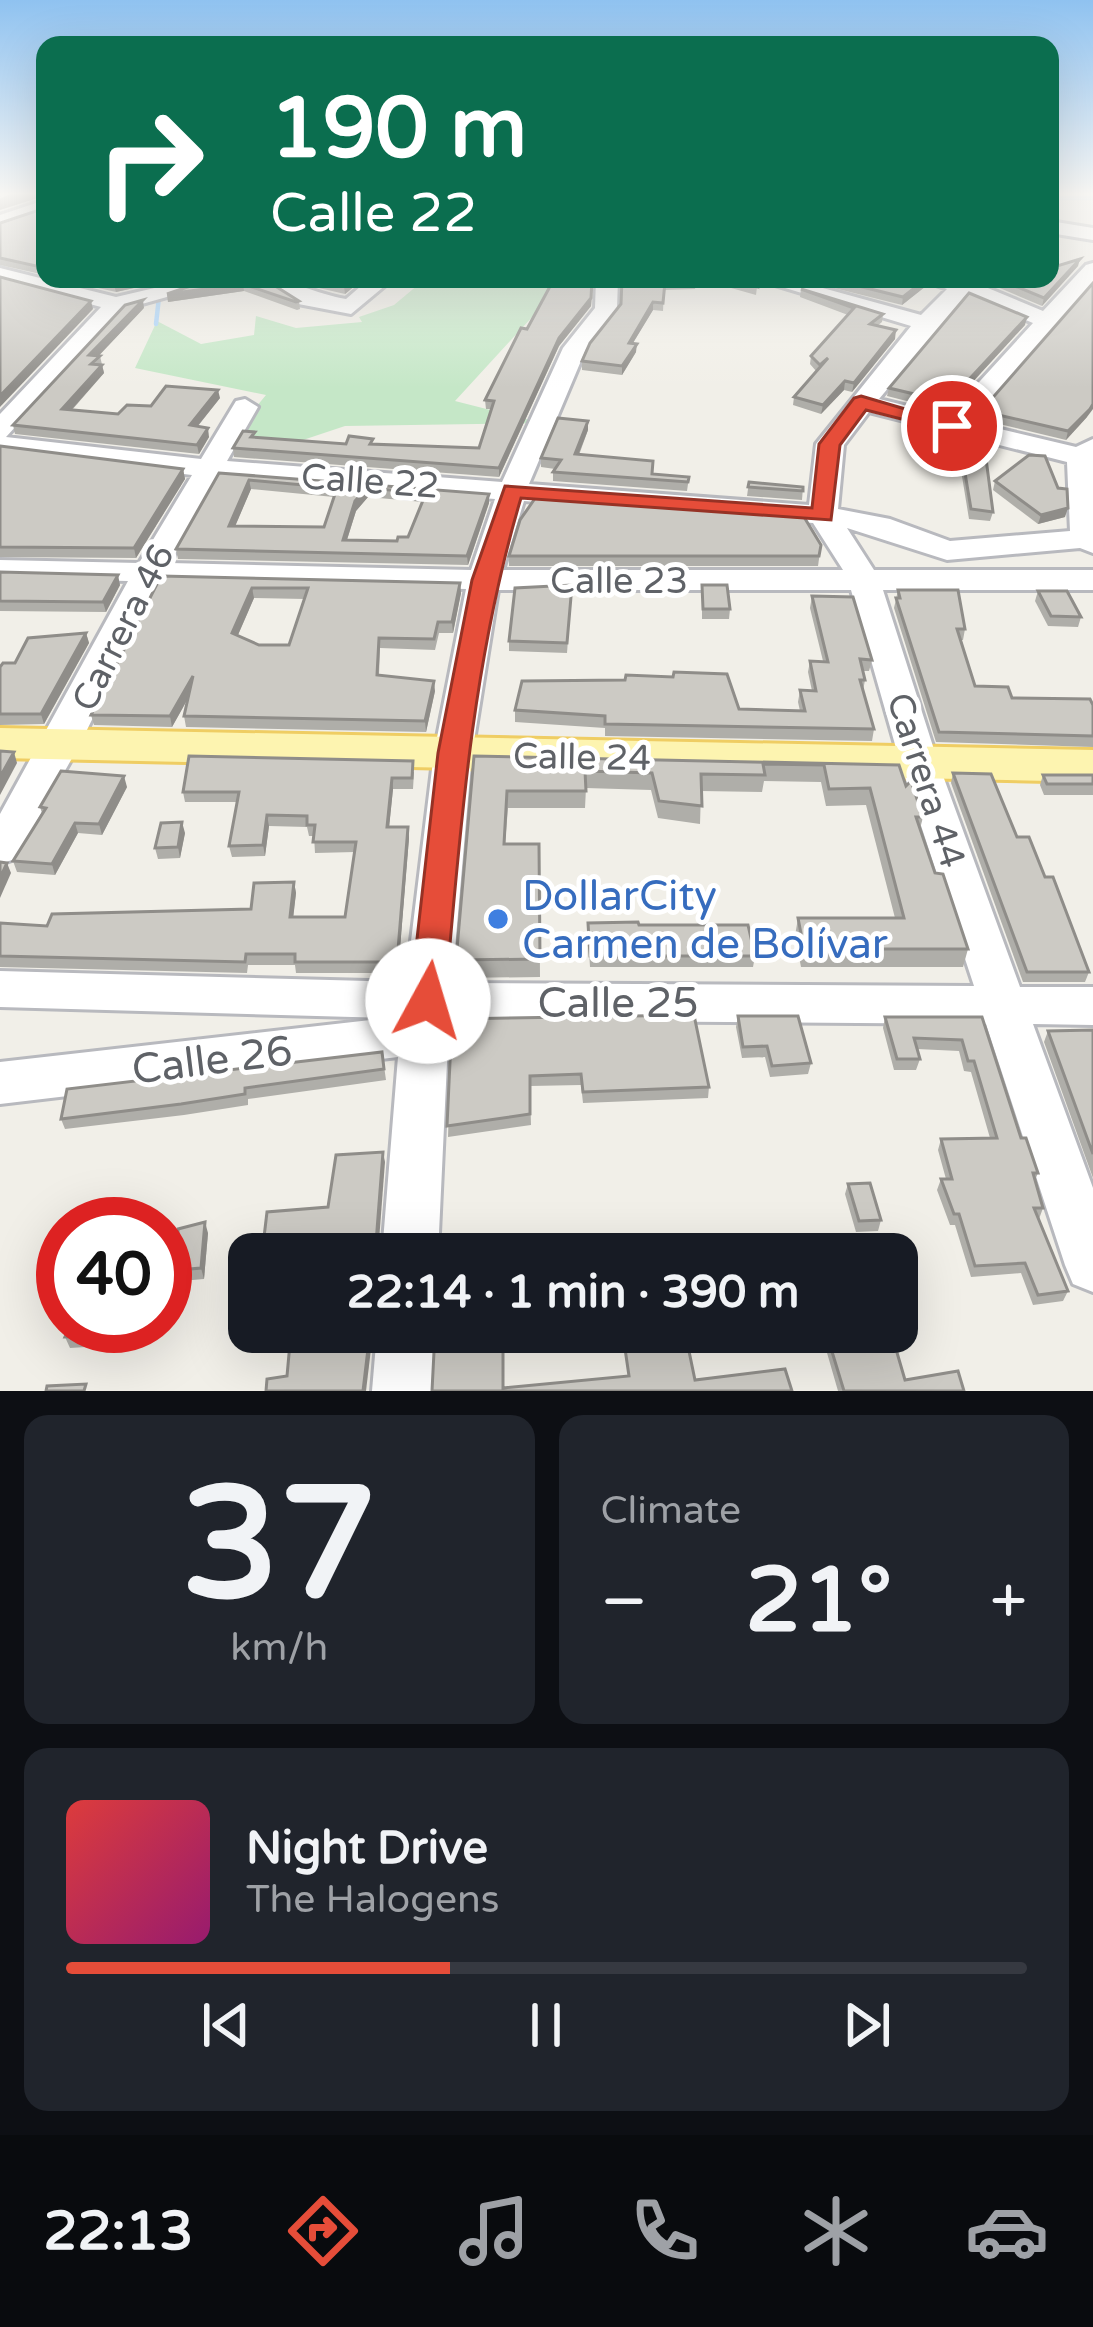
<!DOCTYPE html>
<html lang="en">
<head>
<meta charset="utf-8">
<style>
	body { margin:0; font-family:"Varela Round",sans-serif; background:#20242c; color:#f1f3f6; height:100vh; display:flex; flex-direction:column; font-size:45px; white-space:nowrap }
	* { box-sizing:border-box; margin:0 }
	p { font-size:39px; color:#9ea1a6 }
	.icon { flex:none; width:66px; height:66px; fill:none; stroke:currentColor; stroke-width:2; stroke-linecap:round; stroke-linejoin:round }
	.map { position:relative; height:1391px; overflow:hidden }
	.details { display:flex; flex-direction:column; gap:24px; padding:24px; background:#0d0f14; flex:1 }
	.details>* { flex:none }
	.top-card { position:absolute; left:36px; top:36px; width:1023px; height:252px; border-radius:24px; box-shadow:0 12px 48px #0002; background:#0b6e4f; color:#fff; overflow:hidden }
	.speed { position:absolute; left:36px; top:1197px; display:flex; gap:24px; font-size:60px; font-weight:700; text-align:center }
	.speed>* { display:grid; place-content:center; width:156px; height:156px; border-radius:50%; background:#171b24; box-shadow:0 12px 48px #0002; line-height:1 }
	.speed .limit { border:18px solid #d22; background:#fff; color:#111 }
	.pin { position:absolute; display:grid; place-items:center; width:102px; height:102px; color:#fff; margin:-51px; border:6px solid #fff; border-radius:50%; box-shadow:0 3px 12px #0007 }
	.me { position:absolute; width:132px; margin:-66px; rotate:6deg; stroke-linejoin:round; filter:drop-shadow(0 0 9px #0008) }
	.turn { display:flex; align-items:center; gap:42px; height:252px; padding:0 36px; font-size:54px }
	.turn .icon { width:156px; height:156px; stroke-width:2.5 }
	.turn b { display:block; font-size:84px; line-height:102px }
	.big { font-size:90px; font-weight:800; line-height:1.1 }
	.details .widget { flex:1; display:flex; flex-direction:column; justify-content:center; gap:18px; min-width:0; padding:0 42px; border-radius:24px; background:#20242c }
	.details .dial { align-items:center; gap:0 }
	.dial b { font-size:156px; line-height:1 }
	.song { display:flex; align-items:center; gap:36px }
	.cover { width:144px; height:144px; border-radius:18px; background:linear-gradient(135deg,hsl(0 70% 55%),hsl(320 70% 35%)) }
	.played { height:12px; border-radius:6px; background:linear-gradient(90deg,#e64d39 40%,#363941 40%) }
	.keys { display:flex; justify-content:space-around; direction:ltr }
	.heat { display:flex; justify-content:space-between; align-items:center; font-size:66px; direction:ltr }
	.details .tiles { flex:1; display:grid; gap:24px; grid-template-columns:1fr 1fr }
	.widget:last-child { grid-column:span 2 }
	.trip { position:absolute; left:228px; top:1233px; width:690px; height:120px; border-radius:24px; background:#171b24; box-shadow:0 12px 48px #0002; font-weight:800; line-height:120px; text-align:center }
	.tabs { display:flex; height:192px; justify-content:space-around; align-items:center; background:#090b0e; color:#9ea1a6 }
	.tabs .icon { width:84px; height:84px }
	.tabs .selected { color:#e64d39 }
	.tabs b { font-size:54px; color:#f1f3f6 }
	.map>svg:first-child { display:block }
	.green { fill:#c5e7c7 }
	.lines { fill:none; stroke-linecap:round; stroke-linejoin:round }
	.stream { stroke:#abd6fd; stroke-width:4.5 }
	.minor-casing { stroke:#b8b9be; stroke-width:6 }
	.major-casing { stroke:#efcd63; stroke-width:6 }
	.minor { fill:#fff; fill-rule:evenodd }
	.major { fill:#fdf4b0; fill-rule:evenodd }
	.wall { fill:#afaea9; fill-rule:evenodd }
	.shaded-wall { fill:#8f8d89 }
	.building { fill:#cccac4; stroke:#8f8d89; stroke-width:3; fill-rule:evenodd }
	.route { fill:#e64d39; stroke:#963225; stroke-width:3 }
	.shop-dot { fill:#3f7fe0; stroke:#fff; stroke-width:4.5 }
	.labels { text-anchor:middle; stroke-width:10; stroke-linejoin:round; paint-order:stroke }
	.street-label { font-size:36px; fill:#5f6267; stroke:#fff }
	.near-shop-label { font-size:42px; fill:#366cbe; stroke:#fff; text-anchor:start }
	.near-street-label { font-size:42px; fill:#5f6267; stroke:#fff }
</style>
</head>
<body>
<div class="map">
<svg width="1093" height="1391" viewBox="0 0 1093 1391">
	<rect width="100%" height="100%" fill="#f1efe8"/>
	<path class="green" d="M425,279H567L455,401L542,423L345,426L282,447L237,430L266,395L135,368L157,321L201,344L254,335L256,316L296,328L362,322L359,317L394,305Z"/>
	<g class="lines">
		<g class="stream">
			<path d="M1050,198H1093"/>
			<path d="M156,324L161,279"/>
		</g>
		<g class="minor-casing">
			<g id="minor">
				<path d="M45,200V212L0,227V215Z"/>
				<path d="M1050,221L1093,228V240L1050,233Z"/>
				<path d="M1093,263V282L971,422L1076,447L1093,439V553L1080,548L947,560L847,528L874,570H1093V590H883L938,762L1020,987H1093V1025L1033,1024L1093,1188V1292L1073,1284L1065,1265L986,1024L449,1020L438,1254H382L398,1057L0,1104V1062L388,1018L0,1007V971L406,982L434,753L466,589L160,582L80,744L21,849L15,859L0,864V814L128,581L0,578V560L139,563L192,475L0,452V414L101,307L0,280V268L116,297L193,279H231L124,309L6,437L201,459L236,401L245,399L258,407L227,461L502,482L563,348L595,308L596,279H618L617,309L586,349L529,484L809,505L816,444L911,326L755,279H790L921,315L947,289L919,279L971,281L1043,311L1086,265ZM966,295L1033,323L948,416L879,399ZM869,412L1067,462L1070,531L950,541L890,519L838,509L844,445ZM218,477L495,499L471,570L170,563ZM524,501L813,523L843,570H503ZM498,590H851L900,762L974,986L452,983L472,753Z"/>
				<path d="M261,279C291,279 316,294 346,299L369,279H393L351,314L293,303Z"/>
				<path d="M377,1332H435L432,1391H372Z"/>
			</g>
		</g>
		<g class="major-casing">
			<path id="major" d="M0,728L1093,750V782L0,758Z"/>
		</g>
		<use href="#minor" class="minor"/>
		<use href="#major" class="major"/>
	</g>
	<g class="wall">
		<path d="M45,208V275L0,265V223Z"/>
		<path d="M1078,266L1042,306L988,283V279H1050Z"/>
		<path d="M93,279H174L116,292L94,287Z"/>
		<path d="M264,279L299,301L300,309L297,310L244,291L168,302L167,294Z"/>
		<path d="M280,279H363L345,294Z"/>
		<path d="M593,279L591,306L559,346L499,477L234,457L233,448L256,438L346,444L479,448L491,409H486L485,400L527,329Z"/>
		<path d="M622,279H697L695,289L664,290L663,311L653,310L633,343L636,352L622,375L582,370V361L621,304Z"/>
		<path d="M699,279H753L757,287L756,295Z"/>
		<path d="M798,279H927L926,286L902,305Z"/>
		<path d="M801,289L883,314L882,322L877,326L895,339L852,392L844,390L821,414L793,405L794,397L816,371L810,364L811,356L848,315L800,297Z"/>
		<path d="M144,308L98,356H100L104,373L72,410L118,414L151,406L220,398L198,426L209,437L199,454L15,434L13,425Z"/>
		<path d="M1025,325L946,411L887,396L889,388Z"/>
		<path d="M981,411L1087,417L1066,440L979,419Z"/>
		<path d="M588,430L579,455L652,474L689,477L687,491L553,481V472L555,469L541,467V458Z"/>
		<path d="M0,446L183,469L185,479L136,558L0,557Z"/>
		<path d="M961,449L993,512L990,521L969,519L959,458Z"/>
		<path d="M219,473L489,494V503L468,565L178,559L176,549ZM251,489L334,497L324,527L235,526ZM368,497L423,502L408,537L397,541L347,540L356,511Z"/>
		<path d="M995,481L1065,517L1038,524L993,490Z"/>
		<path d="M749,482L803,487L802,500L747,496Z"/>
		<path d="M821,545L818,566H509V556Z"/>
		<path d="M0,572L120,585L106,612L0,611Z"/>
		<path d="M161,576L461,593L453,633H439L435,650L380,648L379,675L435,691L426,732L186,727L184,716L187,700L172,727L94,725L91,715ZM254,598L305,599L289,645H259L238,635Z"/>
		<path d="M572,585L567,653L509,651V641Z"/>
		<path d="M702,585L730,609L729,619H702Z"/>
		<path d="M898,590L965,629L963,640H960L975,686L1012,698L1093,705V747L936,742L894,608Z"/>
		<path d="M1038,591L1081,617L1078,627L1048,626L1035,601Z"/>
		<path d="M812,596L872,660L869,671H863L865,680L863,691L874,729L872,741L605,736V728L515,722V710L739,709L800,711L798,702L800,690L812,691L808,672L810,661H823L810,608Z"/>
		<path d="M86,633L89,643L44,724L0,725V667L15,663Z"/>
		<path d="M474,756L899,765L906,786L923,817L920,829L935,873L968,949L963,967H801L795,936L798,918H895L866,805L826,806L821,782L764,781L762,792L701,791L700,824L658,818L651,790L586,788L585,808H508L505,844H539L540,977L457,978L456,960Z"/>
		<path d="M414,772L413,789H393L389,827H408L409,838L398,973H296L295,965H248L247,973L0,967V924L47,926L251,909L294,882L296,893L293,917H345L355,852L315,853L314,836H309L307,827L269,826L265,856L232,857L229,846L237,802H185L183,792Z"/>
		<path d="M953,773L1017,837L1045,877L1089,972L1085,982H1023L951,783Z"/>
		<path d="M1043,775H1093V795H1044L1040,785Z"/>
		<path d="M127,787L102,835L78,833L55,875L17,872L13,861L42,813L40,807Z"/>
		<path d="M185,833L180,858L158,859L155,848Z"/>
		<path d="M588,934L755,956L753,967H590Z"/>
		<path d="M738,1016L811,1063L808,1074L770,1077L765,1057L742,1058L736,1027Z"/>
		<path d="M885,1017H982L1021,1138L1038,1173L1035,1180L1043,1208L1039,1219L1068,1291L1063,1301L1033,1305L1021,1273L971,1277L955,1225H950L937,1190L941,1179H946L938,1150L941,1139L990,1138L971,1072L964,1071L959,1051L917,1049L920,1059L916,1070H894L883,1028Z"/>
		<path d="M452,1019L709,1087L708,1098L583,1103L581,1085L530,1086L531,1125L448,1137Z"/>
		<path d="M1093,1030V1178L1044,1042L1048,1031Z"/>
		<path d="M382,1052L386,1080L248,1099V1105L184,1115L65,1129L61,1119Z"/>
		<path d="M848,1184L881,1220L878,1231L856,1232L845,1194Z"/>
		<path d="M208,1233L204,1279L181,1281L177,1270Z"/>
		<path d="M249,1280V1330L245,1331L242,1320Z"/>
		<path d="M70,1326H108L102,1346L70,1348L65,1337Z"/>
		<path d="M821,1332H891L905,1380L964,1391H838Z"/>
	</g>
	<g class="shaded-wall">
		<path d="M27,193H43L44,196L0,210V202Z"/>
		<path d="M1080,259L1078,266L1042,306L1044,298Z"/>
		<path d="M139,279H174L116,292L114,285Z"/>
		<path d="M353,279H363L345,294L344,286Z"/>
		<path d="M593,279L591,306L559,346L499,477V468L559,338Z"/>
		<path d="M927,279L926,286L902,305L903,297Z"/>
		<path d="M243,284L244,291L168,302L167,294Z"/>
		<path d="M143,300L144,308L91,364L89,355Z"/>
		<path d="M91,301L93,309L0,407V396Z"/>
		<path d="M653,302V310L628,351L629,343Z"/>
		<path d="M1027,317L1025,325L946,411L948,402Z"/>
		<path d="M896,330L895,339L852,392L854,383Z"/>
		<path d="M637,344L636,352L622,375V366Z"/>
		<path d="M102,365L104,373L65,417L62,409Z"/>
		<path d="M845,381L844,390L821,414L823,405Z"/>
		<path d="M218,390L220,398L192,433L190,425Z"/>
		<path d="M1093,404V409L1087,417L1066,440L1068,431Z"/>
		<path d="M588,421V430L575,463V454Z"/>
		<path d="M208,428L209,437L199,454L197,445Z"/>
		<path d="M183,469L185,479L136,558L134,548Z"/>
		<path d="M249,480L251,489L231,536L229,526Z"/>
		<path d="M367,488L368,497L356,511L344,549L343,540L355,501Z"/>
		<path d="M489,494V503L468,565L467,556Z"/>
		<path d="M1068,508L1065,517L1038,524L1041,515Z"/>
		<path d="M118,575L120,585L106,612L103,602Z"/>
		<path d="M460,583L461,593L453,633L452,622Z"/>
		<path d="M252,588L254,598L234,644L232,633Z"/>
		<path d="M86,633L89,643L44,724L41,714Z"/>
		<path d="M193,676L195,686L172,727L170,716Z"/>
		<path d="M434,681L435,691L426,732L425,721Z"/>
		<path d="M14,752L17,763L0,795V777Z"/>
		<path d="M124,776L127,787L102,835L99,824Z"/>
		<path d="M392,778L393,789L388,838L387,827Z"/>
		<path d="M267,815L269,826L265,856L263,845Z"/>
		<path d="M182,822L185,833L180,858L178,847Z"/>
		<path d="M75,823L78,833L55,875L52,864Z"/>
		<path d="M408,827L409,838L398,973L397,962Z"/>
		<path d="M7,863L11,873L0,898V878Z"/>
		<path d="M294,882L296,893L292,928L290,917Z"/>
		<path d="M383,1152L385,1162L378,1254L376,1243Z"/>
		<path d="M205,1222L208,1233L204,1279L201,1268Z"/>
		<path d="M101,1326H108L102,1346L98,1336Z"/>
		<path d="M370,1332H373L366,1391H363Z"/>
	</g>
	<g class="building">
		<path d="M18,193H27L0,202V200Z"/>
		<path d="M45,208V268L0,258V223Z"/>
		<path d="M1080,259L1044,298L998,279H1050V268Z"/>
		<path d="M0,277L91,301L0,396Z"/>
		<path d="M93,279H139L114,285Z"/>
		<path d="M211,279H264L299,301L296,302L243,284L167,294Z"/>
		<path d="M312,279H353L344,286Z"/>
		<path d="M554,279H592L591,298L559,338L499,468L233,448L243,431L255,432L251,437L346,444L349,436L373,439L370,444L479,448L494,401L485,400L521,328L527,329Z"/>
		<path d="M622,279H696L695,282H665L663,303L653,302L629,343L637,344L622,366L582,361L590,343L621,304Z"/>
		<path d="M727,279H753L757,287Z"/>
		<path d="M830,279H926L903,297Z"/>
		<path d="M1093,283V404L1090,409L1068,431L981,411Z"/>
		<path d="M801,289L883,314L870,324L896,330L854,383L845,381L823,405L794,397L828,358L820,365L811,356L854,308Z"/>
		<path d="M969,293L1027,317L948,402L889,388Z"/>
		<path d="M143,300L89,355L100,356L91,364L102,365L62,409L118,414L127,405L151,406L166,386L218,390L190,425L208,428L197,445L13,425L125,305Z"/>
		<path d="M558,418L588,421L575,454L653,461L652,474L689,477L688,482L553,472L561,460L541,458Z"/>
		<path d="M0,446L183,469L134,548L0,547Z"/>
		<path d="M961,449L985,451L993,512L971,509Z"/>
		<path d="M1029,455L1045,456L1058,488L1067,489L1068,508L1041,515L995,481Z"/>
		<path d="M219,473L489,494L467,556L176,549ZM249,480L337,488L324,527L229,526ZM367,488L426,493L408,537H398L397,541L343,540L355,501Z"/>
		<path d="M749,482L803,487V491L748,487Z"/>
		<path d="M536,497L804,517L821,545L819,556H509L520,520Z"/>
		<path d="M0,572L118,575L103,602L0,601Z"/>
		<path d="M161,576L460,583L452,622H438L434,639L379,638L377,675L434,681L425,721L184,716L193,676L170,716L91,715ZM252,588H308L289,645H259L232,633Z"/>
		<path d="M572,585L567,643L509,641L515,588Z"/>
		<path d="M702,585H727L730,609H703Z"/>
		<path d="M898,590H958L965,629H957L975,686L1008,687L1012,698L1090,699L1093,705V736L939,732L896,598H900Z"/>
		<path d="M1038,591H1067L1081,617L1051,616Z"/>
		<path d="M812,596L853,597L872,660L860,659L865,680H860L874,729L605,724V716L515,710L522,681L625,680L626,675L673,677L674,672L727,674L739,709L805,711L800,690L816,691L810,661L828,662Z"/>
		<path d="M86,633L41,714H0V667L3,663H15L28,638Z"/>
		<path d="M0,751L14,752L0,777Z"/>
		<path d="M189,756L413,761L412,778H392L387,827H408L397,962H295V954H246L245,962L0,956V923L47,926L52,914L251,909L254,883L294,882L290,917H345L356,842H313L315,825H307V816L267,815L263,845L229,846L239,792H183Z"/>
		<path d="M474,756L899,765L906,786L911,781L923,817H916L935,873L943,874L968,949H804L798,918H904L870,788L829,789L824,765L763,764L765,775L701,774L702,806L659,801L652,773L585,771L586,791H507L504,844H539L540,959L456,960Z"/>
		<path d="M61,771L124,776L99,824L75,823L52,864L13,861L46,808L40,807Z"/>
		<path d="M953,773L991,774L1017,837H1029L1045,877H1053L1089,972H1027Z"/>
		<path d="M1043,775H1093V784H1047Z"/>
		<path d="M182,822L178,847L155,848L161,823Z"/>
		<path d="M0,862L7,863L0,878Z"/>
		<path d="M638,922L639,925H748L755,956H590L588,923Z"/>
		<path d="M694,1015L709,1087L583,1092L581,1074L530,1076V1114L447,1126L452,1019Z"/>
		<path d="M738,1016H798L811,1063L772,1066L767,1046L743,1047Z"/>
		<path d="M885,1017H982L1021,1138H1026L1038,1173H1033L1043,1208H1034L1068,1291L1038,1295L1025,1263L975,1266L959,1214H954L941,1179H952L941,1139L997,1138L974,1061H968L962,1040L914,1038L920,1059H897Z"/>
		<path d="M1093,1030V1154L1048,1031Z"/>
		<path d="M382,1052L384,1069L245,1088V1094L181,1104L61,1119L67,1089Z"/>
		<path d="M383,1152L376,1243L380,1248L379,1254H262L267,1212L328,1207L336,1155Z"/>
		<path d="M870,1183L881,1220L859,1221L848,1184Z"/>
		<path d="M205,1222L201,1268L177,1270L178,1229Z"/>
		<path d="M249,1280V1319L242,1320Z"/>
		<path d="M70,1326H101L98,1336L65,1337Z"/>
		<path d="M291,1332H370L363,1391H266L267,1379L287,1376Z"/>
		<path d="M435,1332H503V1388L629,1376L623,1335L649,1332H685L695,1380L785,1369L792,1391H432Z"/>
		<path d="M826,1332H891L905,1380L958,1371L964,1391H844Z"/>
		<path d="M86,1384L84,1391H46L47,1386Z"/>
	</g>
	<linearGradient id="sky" x2="0" y2="1"><stop stop-color="#8fc2f0"/><stop offset="0.5" stop-color="#f9f8f5"/><stop offset="1" stop-color="#f9f8f5" stop-opacity="0"/></linearGradient>
	<rect width="1093" height="388" fill="url(#sky)"/>
	<path class="route" d="M861,396L963,426L952,432L866,410L840,445L831,520L521,498C472,662 460,831 445,1001L440,1011L428,1015L415,1011L410,1001L438,753L472,580L505,486L812,508L819,444L854,398Z"/>
	<circle class="shop-dot" cx="498" cy="919" r="12"/>
	<g class="labels">
		<g class="street-label">
			<text transform="translate(370 480) rotate(4)" y="13">Calle 22</text>
			<text x="619" y="593">Calle 23</text>
			<text transform="translate(122 627) rotate(-63)" y="13">Carrera 46</text>
			<text transform="translate(582 756) rotate(1)" y="13">Calle 24</text>
			<text transform="translate(927 780) rotate(72)" y="13">Carrera 44</text>
		</g>
		<g class="near-shop-label">
			<text x="522" y="910">DollarCity<tspan x="522" dy="48">Carmen de Bolívar</tspan></text>
		</g>
		<g class="near-street-label">
			<text x="618" y="1017">Calle 25</text>
			<text transform="translate(212 1059) rotate(-7)" y="15">Calle 26</text>
		</g>
	</g>
</svg>
<div class="speed"><div class="limit">40</div></div>
<div class="pin" style="left:952px;top:426px;background:#d93025"><svg class="icon" aria-label="arrive" viewBox="0 0 24 24"><path d="M6 21V4h12l-3 4 3 4H6"/></svg></div>
<svg class="me" style="left:428px;top:1001px" viewBox="-20 -20 40 40"><circle r="19" fill="#fff"/><path d="M0-13L10 11 0 6-10 11z" fill="#e64d39"/></svg>
<div class="trip">22:14 · 1 min · 390 m</div>
<div class="top-card">
<div class="turn"><svg class="icon" aria-label="right" viewBox="0 0 24 24"><path d="M7 20v-9h11M14 6l5 5-5 5"/></svg><div><b>190 m</b>Calle 22</div></div>
</div>
</div>
<section class="details">
<div class="tiles">
<div class="widget dial"><b>37</b><p>km/h</p></div>
<div class="widget"><p>Climate</p>
<div class="heat"><a>−</a><b class="big">21°</b><a>+</a></div>
</div>
<div class="widget">
<div class="song"><i class="cover"></i><div><b>Night Drive</b><p>The Halogens</p></div></div>
<div class="played"></div>
<div class="keys"><svg class="icon" aria-label="previous" viewBox="0 0 24 24"><path d="M18 5L8 12l10 7zM5 5v14"/></svg><svg class="icon" aria-label="pause" viewBox="0 0 24 24"><path d="M8 5v14M16 5v14"/></svg><svg class="icon" aria-label="next" viewBox="0 0 24 24"><path d="M6 5l10 7-10 7zM19 5v14"/></svg></div>
</div>
</div>
</section>
<nav class="tabs">
<b>22:13</b>
<svg class="icon selected" aria-label="directions" viewBox="0 0 24 24"><path d="M12 3l9 9-9 9-9-9zM9 14v-3h6M13 9l2 2-2 2"/></svg>
<svg class="icon" aria-label="music" viewBox="0 0 24 24"><path d="M9 18V5l10-2v13"/><circle cx="6" cy="18" r="3"/><circle cx="16" cy="16" r="3"/></svg>
<svg class="icon" aria-label="phone" viewBox="0 0 24 24"><path d="M5 4h4l2 5-3 2q2 4 5 5l2-3 5 2v4C11 20 4 13 5 4z"/></svg>
<svg class="icon" aria-label="climate" viewBox="0 0 24 24"><path d="M12 3v18M4 7l16 10M4 17L20 7"/></svg>
<svg class="icon" aria-label="car" viewBox="0 0 24 24"><path d="M5 17H2v-5l4-1 3-4h7l3 4 3 1v5h-3M9 17h6M6 11h13"/><circle cx="7" cy="17" r="2"/><circle cx="17" cy="17" r="2"/></svg>
</nav>
</body>
</html>
